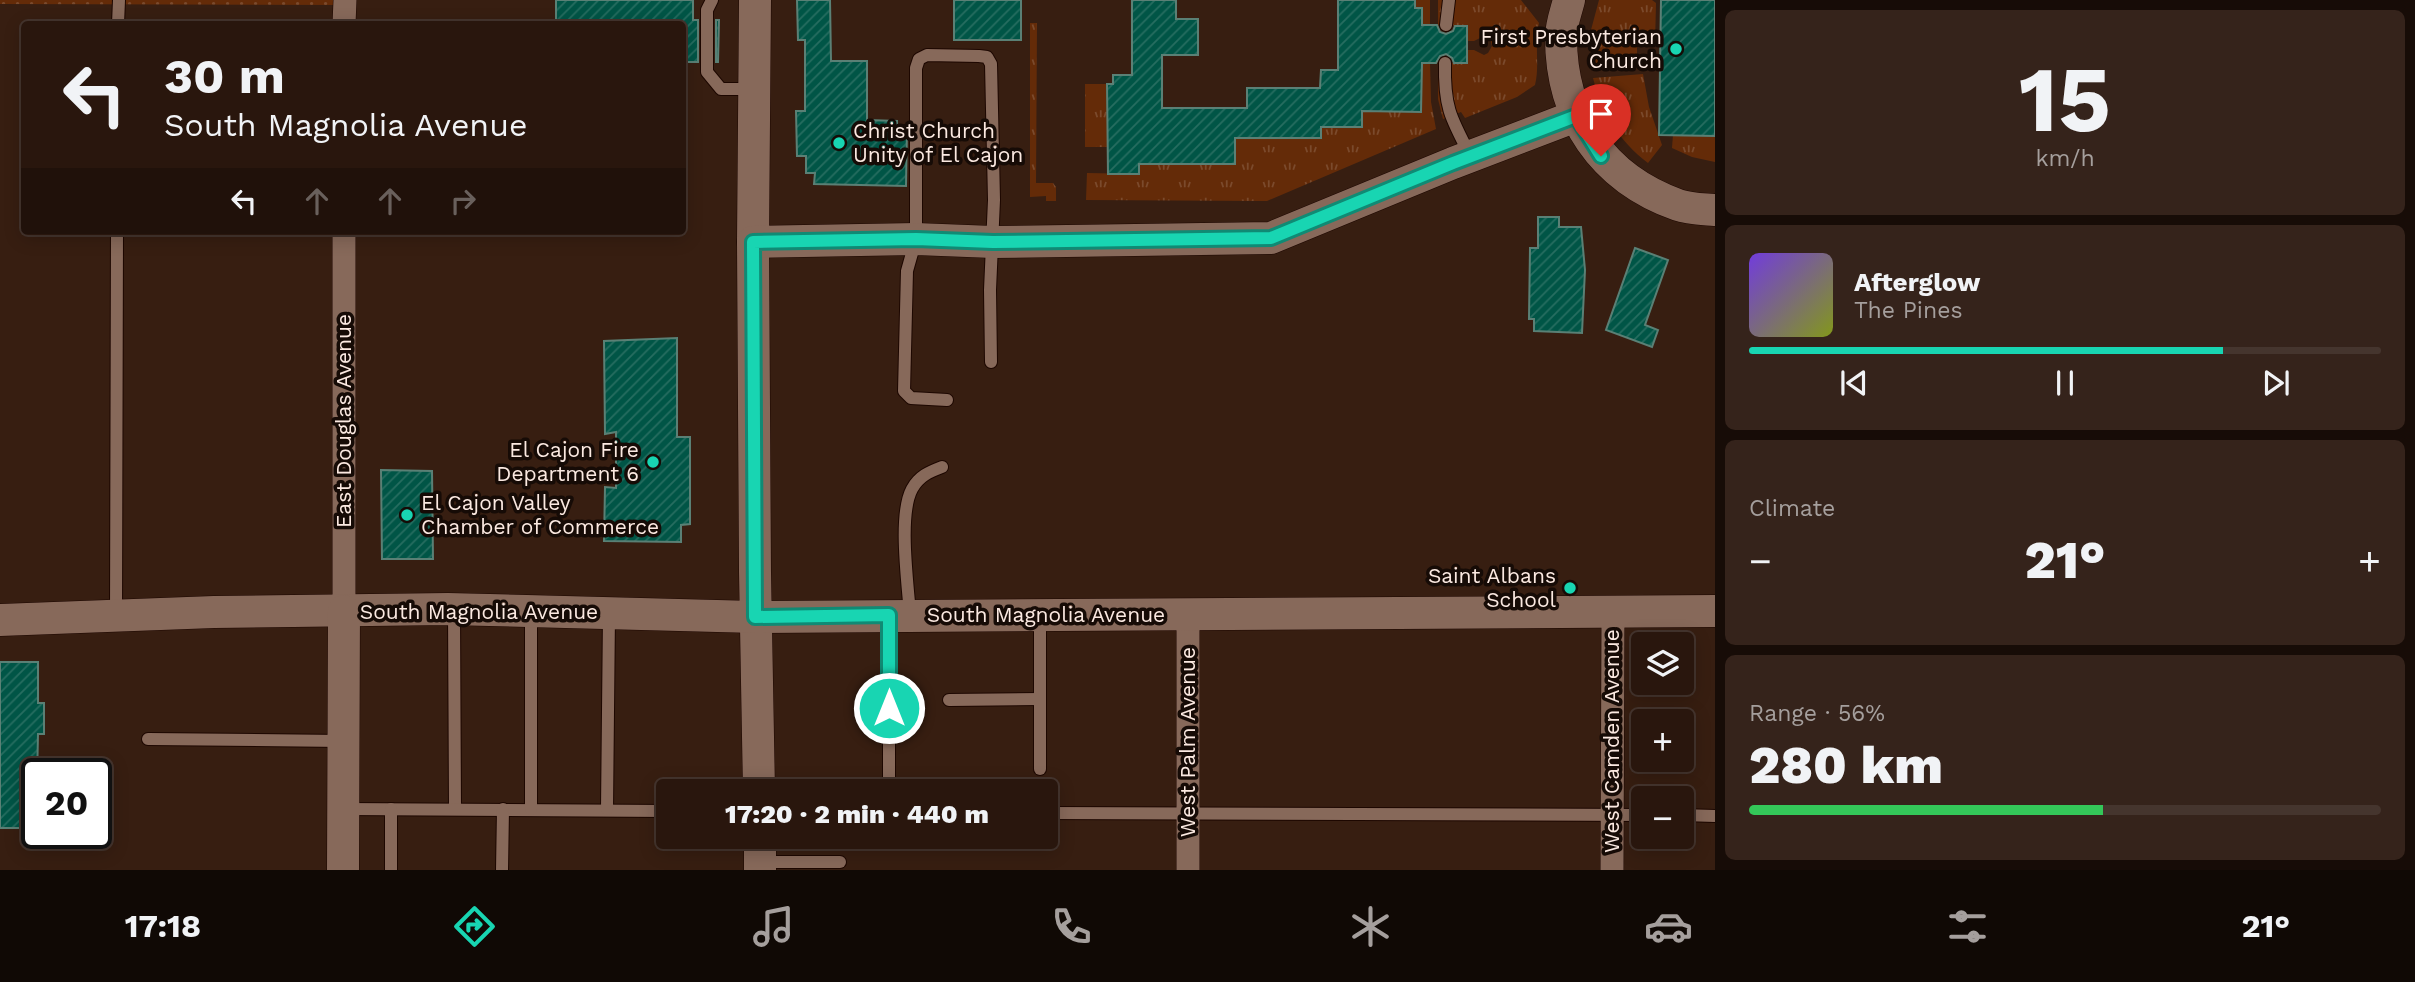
<!DOCTYPE html>
<html lang="en">
<head>
<meta charset="utf-8">
<style>
	body { margin:0; font-family:"Work Sans",sans-serif; background:#35231b; color:#f1f3f6; height:100vh; display:flex; flex-direction:column; font-size:26px; white-space:nowrap }
	* { box-sizing:border-box; margin:0 }
	p { font-size:23px; color:#a59f9d }
	.icon { flex:none; width:38px; height:38px; fill:none; stroke:currentColor; stroke-width:2; stroke-linecap:round; stroke-linejoin:round }
	.map { position:relative; flex:1; overflow:hidden }
	.sheet { display:flex; flex-direction:column; gap:10px; padding:10px; background:#170c07; width:700px }
	.sheet>* { flex:none }
	.hud { position:absolute; left:21px; top:21px; width:665px; height:214px; border-radius:7px; box-shadow:0 4px 18px #0003,0 0 0 2px #45352e; background:#29160d; color:#f1f3f6; overflow:hidden }
	.tools { position:absolute; left:1631px; top:632px; display:grid; gap:14px }
	.tools a { display:grid; place-items:center; width:63px; height:63px; border-radius:7px; background:#29160d; box-shadow:0 4px 18px #0003,0 0 0 2px #45352e; font-size:35px }
	.speed { position:absolute; left:21px; top:758px; display:flex; gap:14px; font-size:35px; font-weight:700; text-align:center }
	.speed>* { display:grid; place-content:center; width:91px; height:91px; border-radius:50%; background:#29160d; box-shadow:0 4px 18px #0003,0 0 0 2px #45352e; line-height:1 }
	.speed .limit { border:4px solid #111; border-radius:10px; background:#fff; color:#111 }
	.pin { position:absolute; display:grid; place-items:center; width:60px; height:60px; color:#fff; margin:-72px -30px; border-radius:50% 50% 50% 0; rotate:-45deg; box-shadow:0 0 7px #0007 }
	.pin .icon { rotate:45deg }
	.me { position:absolute; width:77px; margin:-38px; rotate:0deg; stroke-linejoin:round; filter:drop-shadow(0 0 5px #0008) }
	.turn { display:flex; align-items:center; gap:24px; height:147px; padding:0 28px; font-size:32px }
	.turn .icon { width:91px; height:91px; stroke-width:2.5 }
	.turn b { display:block; font-size:49px; line-height:60px }
	.lanes { display:flex; align-items:center; height:66px; padding:0 28px; background:#0003; justify-content:center; gap:35px; direction:ltr }
	.lanes .off { opacity:.35 }
	.big { font-size:52px; font-weight:800; line-height:1.1 }
	.sheet .tile { flex:1; display:flex; flex-direction:column; justify-content:center; gap:10px; min-width:0; padding:0 24px; border-radius:10px; background:#35231b }
	.sheet .dial { align-items:center; gap:0 }
	.dial b { font-size:91px; line-height:1 }
	.song { display:flex; align-items:center; gap:21px }
	.cover { width:84px; height:84px; border-radius:10px; background:linear-gradient(135deg,hsl(260 70% 55%),hsl(70 70% 35%)) }
	.played { height:7px; border-radius:4px; background:linear-gradient(90deg,#18d5b2 75%,#45352e 75%) }
	.keys { display:flex; justify-content:space-around; direction:ltr }
	.heat { display:flex; justify-content:space-between; align-items:center; font-size:38px; direction:ltr }
	.charge { height:10px; border-radius:5px; background:linear-gradient(90deg,#34c759 56%,#45352e 0) }
	.trip { position:absolute; left:656px; top:779px; width:402px; height:70px; border-radius:7px; background:#29160d; box-shadow:0 4px 18px #0003,0 0 0 2px #45352e; font-weight:800; line-height:70px; text-align:center }
	.tabs { display:flex; height:112px; justify-content:space-around; align-items:center; background:#100905; color:#a59f9d }
	.tabs .icon { width:49px; height:49px }
	.tabs .selected { color:#18d5b2 }
	.tabs b { font-size:32px; color:#f1f3f6 }
	main { display:flex; flex:1; min-height:0 }
	.map>svg:first-child { display:block }
	.grass { fill:url(#grass-tufts) }
	.park { fill:url(#park-dots) }
	.building { fill:url(#building-hatch); stroke:#5a8075; stroke-width:2 }
	.lines { fill:none; stroke-linecap:round; stroke-linejoin:round }
	.lane-casing { stroke:#1d0700; stroke-width:14 }
	.street-casing { stroke:#1d0700; stroke-width:24 }
	.secondary-casing { stroke:#1d0700; stroke-width:33 }
	.lane { stroke:#87695a; stroke-width:12 }
	.street { stroke:#87695a; stroke-width:23 }
	.secondary { stroke:#87695a; stroke-width:32 }
	.route-casing { stroke:#108a74; stroke-width:18 }
	.route { stroke:#18d5b2; stroke-width:12 }
	.poi-dot { fill:#18d5b2; stroke:#160b06; stroke-width:2.5 }
	.labels { text-anchor:middle; stroke-width:7; stroke-linejoin:round; paint-order:stroke }
	.poi-label { font-size:21px; fill:#fbe9e1; stroke:#160b06; text-anchor:end }
	.street-label { font-size:21px; fill:#fbe9e1; stroke:#160b06 }
</style>
</head>
<body>
<main>
<div class="map">
<svg width="1715" height="870" viewBox="0 0 1715 870">
	<defs>
		<pattern id="grass-tufts" width="24" height="20" patternUnits="userSpaceOnUse" patternTransform="scale(1.75)"><rect width="24" height="20" fill="#642b08"/><path d="M3 7l-1-3M5 7V3M7 7l1-3M15 17l-1-3M17 17v-4M19 17l1-3" fill="none" stroke="#7b4a2c"/></pattern>
		<pattern id="park-dots" width="8" height="8" patternUnits="userSpaceOnUse" patternTransform="scale(1.75)"><rect width="8" height="8" fill="#642b08"/><path d="M2 2h.1M6 6h.1" fill="none" stroke="#7b4a2c" stroke-width="1.8" stroke-linecap="round"/></pattern>
		<pattern id="building-hatch" width="6" height="6" patternUnits="userSpaceOnUse" patternTransform="scale(1.75)"><rect width="6" height="6" fill="#005546"/><path d="M-1 1l2-2M0 6l6-6M5 7l2-2" fill="none" stroke="#266d60"/></pattern>
	</defs>
	<rect width="100%" height="100%" fill="#371e11"/>
	<g class="grass">
		<path d="M1415,0H1430V25H1422L1415,8Z"/>
		<path d="M1438,0H1521L1539,23C1534,44 1540,65 1535,85L1517,97L1465,118L1461,112L1443,119L1438,99V63H1467V50H1474L1484,55L1488,53L1492,46L1490,39L1484,36L1474,41H1467V26L1438,25Z"/>
		<path d="M1599,0H1652L1656,3L1655,44L1637,43V66L1591,67V30Z"/>
		<path d="M1030,23H1037L1036,183H1053L1056,187V201H1046V196L1030,197Z"/>
		<path d="M1422,63H1430L1431,102L1436,129L1267,201L1086,200L1087,173L1138,174L1139,164H1235V138H1321V127H1361L1362,111L1421,112Z"/>
		<path d="M1643,74L1649,107L1662,145L1648,163C1619,141 1602,113 1593,78Z"/>
		<path d="M1085,84H1107V135H1121L1108,142V147H1085Z"/>
		<path d="M1673,135L1715,136V162L1692,157L1672,148Z"/>
	</g>
	<path class="park" d="M0,0H345V5L0,4Z"/>
	<g class="building">
		<path d="M556,0H693V20H698V62H682V24H556Z"/>
		<path d="M797,0H830L831,61H867V120L897,121V129L907,130L906,186L814,184L815,173H806V156H797L796,111H805V40H798Z"/>
		<rect x="954" y="0" width="67" height="40"/>
		<path d="M1132,0H1176V19H1198V55H1162V108H1247V88H1320L1321,70H1338V0H1415V8H1422V25H1437L1440,32L1446,34L1453,31L1455,26H1467V63H1454L1452,58L1446,54L1440,56L1436,63H1422L1421,112L1362,111V127H1321V138H1235V164H1139V174H1108L1107,84H1113V75H1132Z"/>
		<path d="M1661,0H1715V136L1659,135Z"/>
		<path d="M716,20H719L718,62H716Z"/>
		<path d="M1538,217H1559V227H1581L1585,270L1582,333L1534,331V319H1529L1530,248H1538Z"/>
		<path d="M1635,248L1668,260L1645,325L1658,330L1652,347L1606,330Z"/>
		<path d="M677,338V437H690V524L681,525V542L604,541L605,487L616,488V432L605,434L604,341Z"/>
		<path d="M381,470L432,471L433,559H382Z"/>
		<path d="M0,662H38V703H44V734H38L36,828H0Z"/>
	</g>
	<g class="lines">
		<g class="lane-casing">
			<g id="lane">
				<path d="M712,0L707,10V72L721,89H754"/>
				<path d="M118,24L119,0"/>
				<path d="M1446,25L1449,0"/>
				<path d="M1445,63C1444,106 1450,117 1470,155"/>
				<path d="M947,400L911,398L904,391L907,271L916,239V68L919,59L927,55L979,56L987,57L991,64L994,200L990,290L991,362"/>
				<path d="M454,610L455,809"/>
				<path d="M889,615V791"/>
				<path d="M910,615C908,584 898,515 912,489C919,476 929,472 942,467"/>
				<path d="M116,616L117,231"/>
				<path d="M949,700L1040,699"/>
				<path d="M148,739L343,741"/>
				<path d="M1040,769V615"/>
				<path d="M343,809L668,811"/>
				<path d="M391,809V870"/>
				<path d="M531,809V611"/>
				<path d="M607,809L609,614"/>
				<path d="M1046,813L1643,815"/>
				<path d="M1682,815L1715,816"/>
				<path d="M761,862H840"/>
				<path d="M502,870L503,809"/>
			</g>
		</g>
		<g class="street-casing">
			<g id="street">
				<path d="M344,24L345,0"/>
				<path d="M344,231V611"/>
				<path d="M1188,615V870"/>
				<path d="M1612,870L1613,612"/>
			</g>
		</g>
		<g class="secondary-casing">
			<g id="secondary">
				<path d="M755,0L753,242L755,572L759,791"/>
				<path d="M1569,0C1566,12 1561,25 1561,37C1561,117 1602,178 1678,205C1689,209 1703,209 1715,210"/>
				<path d="M753,242L916,239L993,242L1271,238L1453,163L1576,116"/>
				<path d="M0,620L214,612L448,609L755,617L1715,611"/>
				<path d="M760,836V870"/>
				<path d="M343,870L344,611"/>
			</g>
		</g>
		<use href="#lane" class="lane"/>
		<use href="#street" class="street"/>
		<use href="#secondary" class="secondary"/>
	</g>
	<g class="lines">
		<g class="route-casing">
			<path id="route" d="M889,708V615L755,617L753,242L916,239L993,242L1271,238L1453,163L1576,116L1601,156"/>
		</g>
		<use href="#route" class="route"/>
	</g>
	<g class="poi-dot">
		<circle cx="1676" cy="49" r="7"/>
		<circle cx="839" cy="143" r="7"/>
		<circle cx="653" cy="462" r="7"/>
		<circle cx="407" cy="515" r="7"/>
		<circle cx="1570" cy="588" r="7"/>
	</g>
	<g class="labels">
		<g class="poi-label">
			<text x="1662" y="44">First Presbyterian<tspan x="1662" dy="24">Church</tspan></text>
			<text x="853" y="138" text-anchor="start">Christ Church<tspan x="853" dy="24">Unity of El Cajon</tspan></text>
			<text x="639" y="457">El Cajon Fire<tspan x="639" dy="24">Department 6</tspan></text>
			<text x="421" y="510" text-anchor="start">El Cajon Valley<tspan x="421" dy="24">Chamber of Commerce</tspan></text>
			<text x="1556" y="583">Saint Albans<tspan x="1556" dy="24">School</tspan></text>
		</g>
		<g class="street-label">
			<text transform="translate(344 421) rotate(-90)" y="7">East Douglas Avenue</text>
			<text x="479" y="619">South Magnolia Avenue</text>
			<text x="1046" y="622">South Magnolia Avenue</text>
			<text transform="translate(1612 741) rotate(-90)" y="7">West Camden Avenue</text>
			<text transform="translate(1188 742) rotate(-90)" y="7">West Palm Avenue</text>
		</g>
	</g>
</svg>
<div class="tools">
<a><svg class="icon" aria-label="layers" viewBox="0 0 24 24"><path d="M12 4l9 5-9 5-9-5zM3 14l9 5 9-5"/></svg></a>
<a>+</a>
<a>−</a>
</div>
<div class="speed"><div class="limit">20</div></div>
<div class="pin" style="left:1601px;top:156px;background:#d93025"><svg class="icon" aria-label="arrive" viewBox="0 0 24 24"><path d="M6 21V4h12l-3 4 3 4H6"/></svg></div>
<svg class="me" style="left:889px;top:708px" viewBox="-20 -20 40 40"><circle r="17" fill="#18d5b2" stroke="#fff" stroke-width="3"/><path d="M0-11L8 9 0 5-8 9z" fill="#fff"/></svg>
<div class="trip">17:20 · 2 min · 440 m</div>
<div class="hud">
<div class="turn"><svg class="icon" aria-label="left" viewBox="0 0 24 24"><path d="M17 20v-9H6M10 6l-5 5 5 5"/></svg><div><b>30 m</b>South Magnolia Avenue</div></div>
<div class="lanes"><svg class="icon" aria-label="left" viewBox="0 0 24 24"><path d="M17 20v-9H6M10 6l-5 5 5 5"/></svg><svg class="icon off" aria-label="ahead" viewBox="0 0 24 24"><path d="M12 20V5M6 11l6-6 6 6"/></svg><svg class="icon off" aria-label="ahead" viewBox="0 0 24 24"><path d="M12 20V5M6 11l6-6 6 6"/></svg><svg class="icon off" aria-label="right" viewBox="0 0 24 24"><path d="M7 20v-9h11M14 6l5 5-5 5"/></svg></div>
</div>
</div>
<section class="sheet">
<div class="tile dial"><b>15</b><p>km/h</p></div>
<div class="tile">
<div class="song"><i class="cover"></i><div><b>Afterglow</b><p>The Pines</p></div></div>
<div class="played"></div>
<div class="keys"><svg class="icon" aria-label="previous" viewBox="0 0 24 24"><path d="M18 5L8 12l10 7zM5 5v14"/></svg><svg class="icon" aria-label="pause" viewBox="0 0 24 24"><path d="M8 5v14M16 5v14"/></svg><svg class="icon" aria-label="next" viewBox="0 0 24 24"><path d="M6 5l10 7-10 7zM19 5v14"/></svg></div>
</div>
<div class="tile"><p>Climate</p>
<div class="heat"><a>−</a><b class="big">21°</b><a>+</a></div>
</div>
<div class="tile"><p>Range · 56%</p><b class="big">280 km</b><div class="charge"></div></div>
</section>
</main>
<nav class="tabs">
<b>17:18</b>
<svg class="icon selected" aria-label="directions" viewBox="0 0 24 24"><path d="M12 3l9 9-9 9-9-9zM9 14v-3h6M13 9l2 2-2 2"/></svg>
<svg class="icon" aria-label="music" viewBox="0 0 24 24"><path d="M9 18V5l10-2v13"/><circle cx="6" cy="18" r="3"/><circle cx="16" cy="16" r="3"/></svg>
<svg class="icon" aria-label="phone" viewBox="0 0 24 24"><path d="M5 4h4l2 5-3 2q2 4 5 5l2-3 5 2v4C11 20 4 13 5 4z"/></svg>
<svg class="icon" aria-label="climate" viewBox="0 0 24 24"><path d="M12 3v18M4 7l16 10M4 17L20 7"/></svg>
<svg class="icon" aria-label="car" viewBox="0 0 24 24"><path d="M5 17H2v-5l4-1 3-4h7l3 4 3 1v5h-3M9 17h6M6 11h13"/><circle cx="7" cy="17" r="2"/><circle cx="17" cy="17" r="2"/></svg>
<svg class="icon" aria-label="filters" viewBox="0 0 24 24"><path d="M4 7h16M4 17h16"/><circle cx="9" cy="7" r="2"/><circle cx="15" cy="17" r="2"/></svg>
<b>21°</b>
</nav>
</body>
</html>
